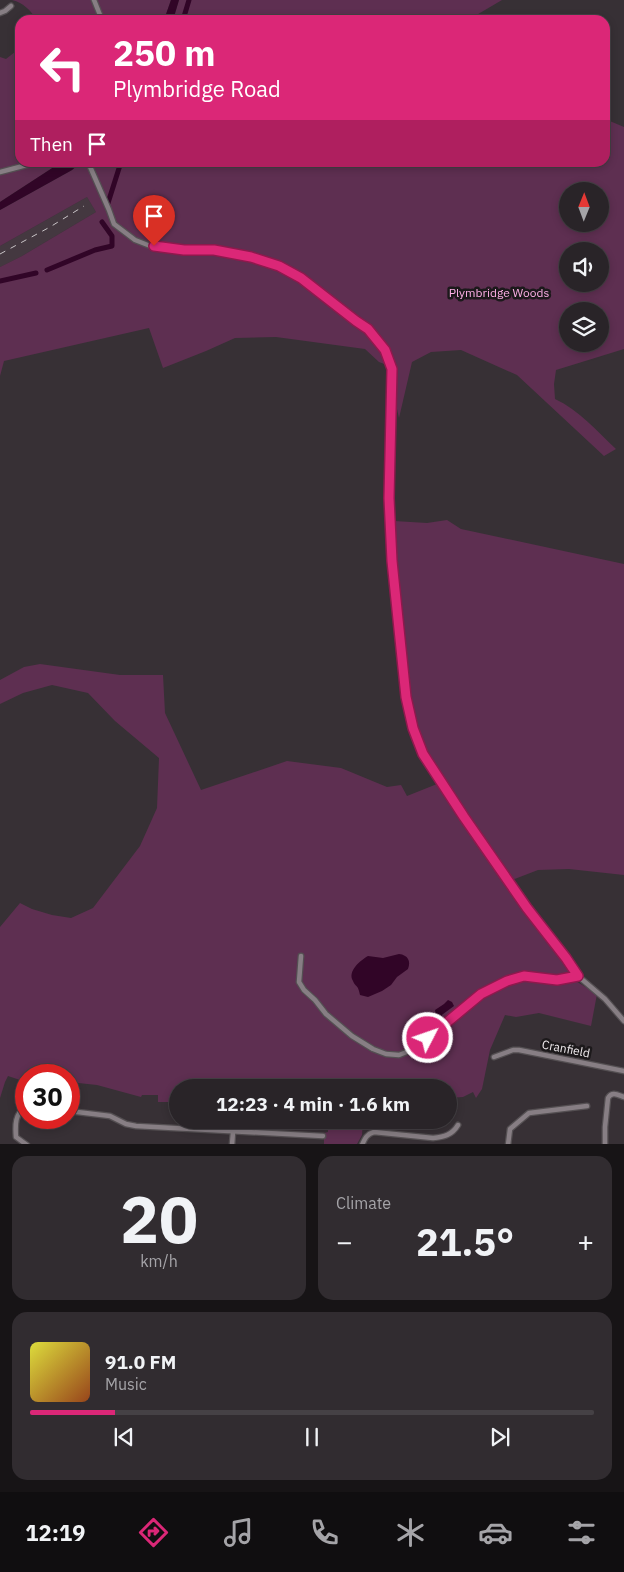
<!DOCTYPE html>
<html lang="en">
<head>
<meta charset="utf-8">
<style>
	body { margin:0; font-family:"IBM Plex Sans",sans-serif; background:#312c30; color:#f1f3f6; height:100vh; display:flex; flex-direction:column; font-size:19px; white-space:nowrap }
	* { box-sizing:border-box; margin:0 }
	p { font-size:16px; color:#a5a4a8 }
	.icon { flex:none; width:28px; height:28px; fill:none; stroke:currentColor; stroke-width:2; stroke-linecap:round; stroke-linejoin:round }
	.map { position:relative; height:1144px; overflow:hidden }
	.panel { display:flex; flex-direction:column; gap:12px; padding:12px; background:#171416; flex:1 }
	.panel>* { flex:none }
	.guide { position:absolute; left:15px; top:15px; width:595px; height:152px; border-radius:15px; box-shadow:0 2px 8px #0003,0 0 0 1px #454145; background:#db2777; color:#fff; overflow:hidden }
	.needle { width:32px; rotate:1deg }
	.buttons { position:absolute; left:559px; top:182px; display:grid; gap:10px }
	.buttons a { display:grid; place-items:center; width:50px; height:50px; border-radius:50%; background:#292428; box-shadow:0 2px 8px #0003,0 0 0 1px #454145; font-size:25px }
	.speed { position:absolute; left:15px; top:1064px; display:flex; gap:10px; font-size:25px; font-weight:700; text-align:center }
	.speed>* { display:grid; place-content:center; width:65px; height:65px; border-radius:50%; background:#292428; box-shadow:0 2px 8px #0003,0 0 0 1px #454145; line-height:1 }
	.speed .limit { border:8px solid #d22; background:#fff; color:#111 }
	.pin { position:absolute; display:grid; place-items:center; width:42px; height:42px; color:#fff; margin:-51px -21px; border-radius:50% 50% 50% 0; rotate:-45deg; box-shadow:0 0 5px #0007 }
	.pin .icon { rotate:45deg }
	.me { position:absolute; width:55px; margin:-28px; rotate:49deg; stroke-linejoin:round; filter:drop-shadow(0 0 4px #0008) }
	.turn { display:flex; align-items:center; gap:18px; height:105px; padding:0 15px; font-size:22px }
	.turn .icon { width:65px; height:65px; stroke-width:2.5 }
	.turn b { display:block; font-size:35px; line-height:42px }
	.then { display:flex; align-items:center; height:48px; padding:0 15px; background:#0003; gap:10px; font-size:19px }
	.big { font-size:38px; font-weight:700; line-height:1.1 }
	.panel .widget { flex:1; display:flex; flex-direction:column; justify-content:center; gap:8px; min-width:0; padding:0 18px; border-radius:15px; background:#312c30 }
	.panel .dial { align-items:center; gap:0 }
	.dial b { font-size:65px; line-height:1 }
	.song { display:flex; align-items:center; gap:15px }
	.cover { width:60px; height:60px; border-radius:8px; background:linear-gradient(135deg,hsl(60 70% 55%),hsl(20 70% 35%)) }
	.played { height:5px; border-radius:2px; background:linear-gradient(90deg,#db2777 15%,#454145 15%) }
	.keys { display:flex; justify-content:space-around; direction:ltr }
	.heat { display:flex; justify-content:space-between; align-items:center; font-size:28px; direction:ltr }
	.panel .tiles { flex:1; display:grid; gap:12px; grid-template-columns:1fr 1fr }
	.widget:last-child { grid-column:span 2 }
	.trip { position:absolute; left:169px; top:1079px; width:288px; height:50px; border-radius:25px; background:#292428; box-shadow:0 2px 8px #0003,0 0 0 1px #454145; font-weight:700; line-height:50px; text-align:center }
	.menu { display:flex; height:80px; justify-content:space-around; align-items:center; background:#100e10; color:#a5a4a8 }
	.menu .icon { width:35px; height:35px }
	.menu .selected { color:#db2777 }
	.menu b { font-size:22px; color:#f1f3f6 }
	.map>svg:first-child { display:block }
	.built { fill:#443840 }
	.green { fill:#5e2f51; fill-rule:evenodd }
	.water { fill:#310527 }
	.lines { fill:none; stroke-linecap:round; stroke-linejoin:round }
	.canal { stroke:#310527; stroke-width:5 }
	.minor-casing { stroke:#544f52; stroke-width:7 }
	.minor { stroke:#877e84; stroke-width:4.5 }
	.rail { stroke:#c9c4c7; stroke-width:1; stroke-dasharray:6 6; stroke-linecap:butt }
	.route-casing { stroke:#8e194d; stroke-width:12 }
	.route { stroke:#db2777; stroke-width:9 }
	.labels { text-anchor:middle; stroke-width:5; stroke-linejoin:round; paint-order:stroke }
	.park-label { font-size:12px; fill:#fdafe6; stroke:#1c191b }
	.street-label { font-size:12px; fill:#efeaed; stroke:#1c191b }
</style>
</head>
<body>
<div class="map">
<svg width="624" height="1145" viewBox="0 0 624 1145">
	<rect width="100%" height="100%" fill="#373035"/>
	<path class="built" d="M87,197L96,212L22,256L0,267V246Z"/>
	<g class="green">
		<path d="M12,0H171L164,20H37C30,10 24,3 12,0Z"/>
		<path d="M179,0H502L468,20H173Z"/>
		<path d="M20,48V162L60,163L0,202V57L6,59Z"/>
		<path d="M605,119L624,127V349L556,370L554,384L555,399C579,410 597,431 616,449L604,456L517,375L461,350L431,352L412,362L399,418L387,365L379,362L365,349L276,337L235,338L206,351L163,368L149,328L4,361L0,376V267L22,256L96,212L87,197L0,246V210L72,170L80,163L605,162ZM568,191H600V224H568ZM568,251H600V284H568ZM568,311H600V344H568Z"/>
		<path d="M447,520L461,529L624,564V875L569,869L538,870L512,880L539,917L535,923L571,969L574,980L597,994L591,1026L539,1013L516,1017L505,1015L490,1050L482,1089L476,1098L473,1092L463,1097L448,1098V1088H178L177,1102H158V1095H142L141,1097L97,1085L69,1082V1075H26V1082L8,1076L5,1082L0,1098V927L20,903L32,909L52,915L71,918L93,908L140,846L157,808L159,758L115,721L88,693L52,685L23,693L0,704V680L24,667L40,664L120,675H163L165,713L201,790L287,761L341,768L387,787L401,785L407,796L442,782L428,754L412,711L398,586L394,521L427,523Z"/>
		<path d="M328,1120H363L362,1135L357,1144L324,1145V1133L328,1132Z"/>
	</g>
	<g class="water">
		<path d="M171,0H179L173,20H164Z"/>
		<path d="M60,163H80L72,170L0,210V202Z"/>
		<path d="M399,954C408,955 411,961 408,969L397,977L391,985L382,991L368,997L360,995C358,984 356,988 353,981C347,971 361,960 368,956L383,958Z"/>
		<path d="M448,1000L452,1002L454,1006L439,1017L436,1016L435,1010L444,1004Z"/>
	</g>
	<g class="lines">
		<g class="canal">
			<path d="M183,20L189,0"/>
			<path d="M108,203L121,162"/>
			<path d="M47,270L95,250L112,246V236L102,222"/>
			<path d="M0,281L36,273"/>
		</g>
		<g class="minor-casing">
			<g id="minor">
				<path d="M94,0L102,20"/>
				<path d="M0,13L5,11L11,6"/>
				<path d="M88,162L109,210L114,224L135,240L153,247L184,250H214L251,257L279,266L301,278L355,321L368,329L385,350L392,369L389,498L392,561L406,697L413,728L423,753L464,817L527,908L566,957L578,976L605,999L624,1021"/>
				<path d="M0,172L38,162"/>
				<path d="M301,956L299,982L304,990L315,1000L326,1014L352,1036L373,1049L386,1054L399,1055L417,1048L440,1027L481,994L507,981L524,976L557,980L578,976"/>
				<path d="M494,1057L513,1050H519L624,1071"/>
				<path d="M26,1107C15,1113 15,1125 16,1137L27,1145"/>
				<path d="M69,1111L110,1116L126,1124L136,1126L323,1136"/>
				<path d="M232,1145L233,1132"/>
				<path d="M362,1145C365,1138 367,1134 374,1132L433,1138C444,1137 452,1135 458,1125"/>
				<path d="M508,1145L510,1129L529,1113L587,1106"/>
				<path d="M605,1145V1127L608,1098C612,1091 618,1095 624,1097"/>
			</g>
		</g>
		<use href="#minor" class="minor"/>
		<path class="rail" d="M0,254L50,227L84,206"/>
	</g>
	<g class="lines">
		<g class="route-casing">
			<path id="route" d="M154,246L184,250H214L251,257L279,266L301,278L356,321L368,329L385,350L392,369L389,498L392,561L406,697L413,728L423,754L464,817L527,908L566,958L578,976L557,980L524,976L507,981L481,994L428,1038"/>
		</g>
		<use href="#route" class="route"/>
	</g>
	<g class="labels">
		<g class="park-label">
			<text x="499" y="297">Plymbridge Woods</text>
		</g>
		<g class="street-label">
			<text transform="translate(566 1049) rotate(11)" y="4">Cranfield</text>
		</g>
	</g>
</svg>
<div class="buttons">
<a><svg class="needle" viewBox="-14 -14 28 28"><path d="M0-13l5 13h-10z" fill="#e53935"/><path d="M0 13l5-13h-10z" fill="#a5a4a8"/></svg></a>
<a><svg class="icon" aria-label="sound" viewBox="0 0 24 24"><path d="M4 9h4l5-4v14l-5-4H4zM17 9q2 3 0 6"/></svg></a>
<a><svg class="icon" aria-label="layers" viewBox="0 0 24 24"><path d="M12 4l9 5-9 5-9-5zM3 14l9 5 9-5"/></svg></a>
</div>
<div class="speed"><div class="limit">30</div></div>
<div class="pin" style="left:154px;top:246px;background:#d93025"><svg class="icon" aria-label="arrive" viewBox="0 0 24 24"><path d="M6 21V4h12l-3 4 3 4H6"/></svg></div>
<svg class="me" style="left:428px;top:1038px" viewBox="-20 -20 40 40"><circle r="17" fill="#db2777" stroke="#fff" stroke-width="3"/><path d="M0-11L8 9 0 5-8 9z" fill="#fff"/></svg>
<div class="trip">12:23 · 4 min · 1.6 km</div>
<div class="guide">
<div class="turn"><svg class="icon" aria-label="left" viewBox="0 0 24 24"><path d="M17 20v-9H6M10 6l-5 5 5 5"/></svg><div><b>250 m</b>Plymbridge Road</div></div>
<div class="then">Then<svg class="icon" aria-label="arrive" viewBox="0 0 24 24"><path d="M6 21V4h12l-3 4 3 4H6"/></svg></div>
</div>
</div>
<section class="panel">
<div class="tiles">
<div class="widget dial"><b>20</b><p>km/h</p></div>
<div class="widget"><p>Climate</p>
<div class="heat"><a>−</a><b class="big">21.5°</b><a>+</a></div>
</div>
<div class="widget">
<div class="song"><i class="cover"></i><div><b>91.0 FM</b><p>Music</p></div></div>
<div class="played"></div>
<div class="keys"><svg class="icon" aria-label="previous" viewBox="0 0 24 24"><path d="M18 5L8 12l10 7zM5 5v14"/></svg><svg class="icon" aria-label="pause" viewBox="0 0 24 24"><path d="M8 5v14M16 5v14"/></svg><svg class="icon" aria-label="next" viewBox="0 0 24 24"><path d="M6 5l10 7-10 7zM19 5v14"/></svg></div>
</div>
</div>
</section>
<nav class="menu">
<b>12:19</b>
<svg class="icon selected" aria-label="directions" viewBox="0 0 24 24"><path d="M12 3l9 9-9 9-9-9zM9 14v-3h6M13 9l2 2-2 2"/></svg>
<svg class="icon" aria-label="music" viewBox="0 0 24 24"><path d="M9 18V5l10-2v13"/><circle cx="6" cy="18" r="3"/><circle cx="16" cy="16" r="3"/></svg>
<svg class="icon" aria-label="phone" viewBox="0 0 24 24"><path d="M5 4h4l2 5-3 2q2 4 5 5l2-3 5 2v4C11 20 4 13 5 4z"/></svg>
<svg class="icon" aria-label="climate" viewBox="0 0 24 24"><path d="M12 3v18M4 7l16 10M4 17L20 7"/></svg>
<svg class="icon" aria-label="car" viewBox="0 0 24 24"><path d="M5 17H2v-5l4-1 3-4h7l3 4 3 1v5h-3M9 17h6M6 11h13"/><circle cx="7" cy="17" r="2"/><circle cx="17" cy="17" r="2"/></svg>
<svg class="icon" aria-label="filters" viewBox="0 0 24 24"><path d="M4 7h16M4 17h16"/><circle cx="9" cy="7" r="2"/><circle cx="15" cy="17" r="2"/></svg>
</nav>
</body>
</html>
